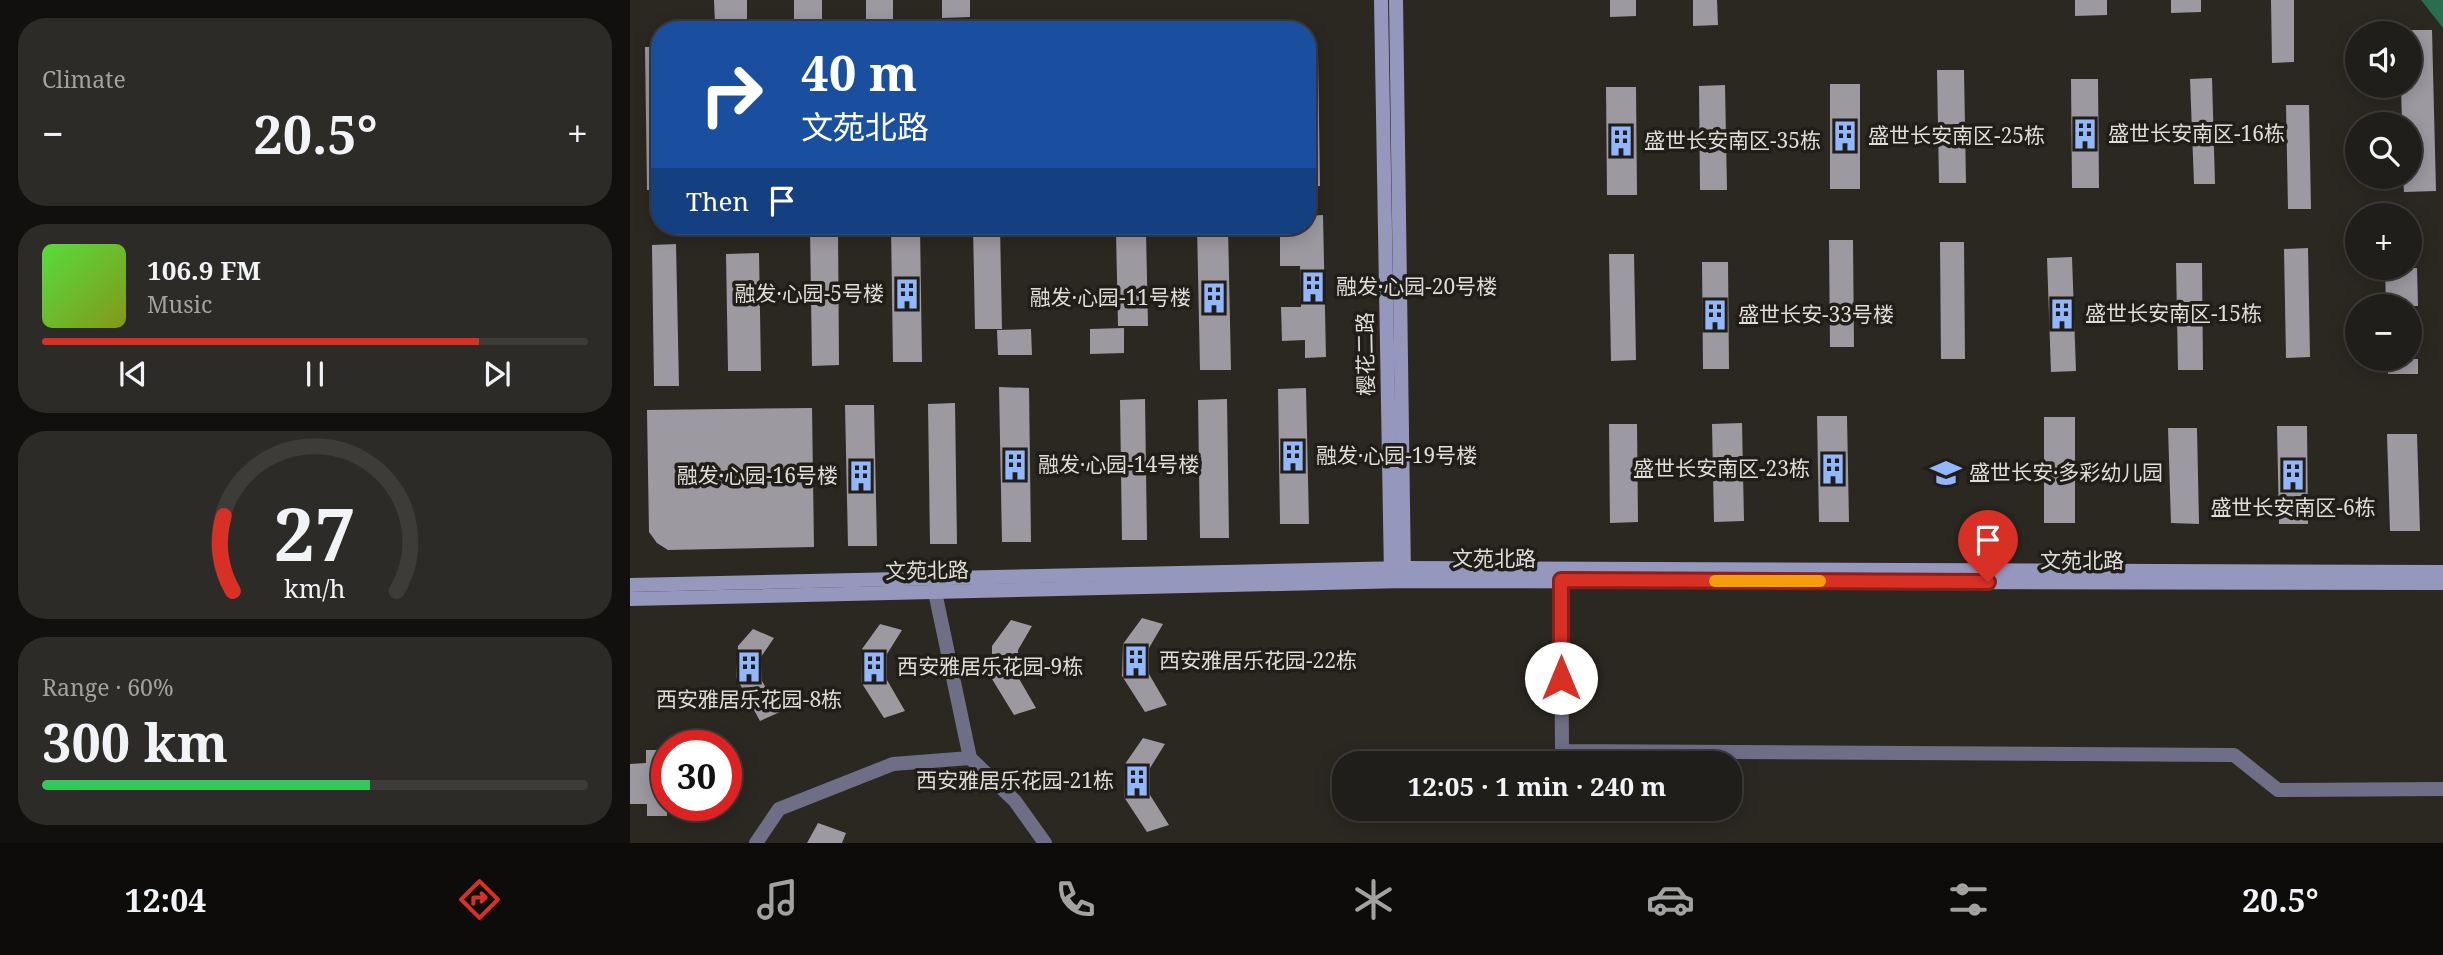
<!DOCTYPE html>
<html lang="en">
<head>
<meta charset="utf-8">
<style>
	body { margin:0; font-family:"Noto Serif","Noto Sans SC",serif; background:#2d2b27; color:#f1f3f6; height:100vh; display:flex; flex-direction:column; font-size:26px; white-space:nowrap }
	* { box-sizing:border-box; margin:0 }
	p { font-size:23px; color:#a2a2a2 }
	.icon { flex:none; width:38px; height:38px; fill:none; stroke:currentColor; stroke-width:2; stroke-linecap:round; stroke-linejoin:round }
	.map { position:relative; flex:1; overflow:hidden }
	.drawer { display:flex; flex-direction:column; gap:18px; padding:18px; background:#12100e; width:630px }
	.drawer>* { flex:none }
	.top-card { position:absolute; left:21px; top:21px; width:665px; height:214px; border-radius:28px; box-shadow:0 4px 18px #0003,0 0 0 2px #3d3c39; background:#1a4fa0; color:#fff; overflow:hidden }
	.tools { position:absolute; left:1715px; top:21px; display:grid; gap:14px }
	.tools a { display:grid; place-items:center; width:77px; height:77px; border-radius:50%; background:#201e1a; box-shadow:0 4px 18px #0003,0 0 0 2px #3d3c39; font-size:35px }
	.speed { position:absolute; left:21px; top:730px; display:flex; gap:14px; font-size:35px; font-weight:700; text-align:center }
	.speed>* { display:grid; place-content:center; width:91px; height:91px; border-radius:50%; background:#201e1a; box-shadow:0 4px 18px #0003,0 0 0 2px #3d3c39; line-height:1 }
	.speed .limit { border:10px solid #d22; background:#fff; color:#111 }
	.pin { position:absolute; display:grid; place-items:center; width:60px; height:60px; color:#fff; margin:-72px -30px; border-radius:50% 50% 50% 0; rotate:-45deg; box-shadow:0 0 7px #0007 }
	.pin .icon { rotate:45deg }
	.me { position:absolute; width:77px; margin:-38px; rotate:0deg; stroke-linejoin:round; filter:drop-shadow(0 0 5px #0008) }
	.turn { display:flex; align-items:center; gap:24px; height:147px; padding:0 35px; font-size:32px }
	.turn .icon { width:91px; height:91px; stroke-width:2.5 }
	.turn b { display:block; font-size:49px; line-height:60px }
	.then { display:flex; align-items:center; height:66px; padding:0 35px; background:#0003; gap:14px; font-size:26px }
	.big { font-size:52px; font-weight:700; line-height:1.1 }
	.drawer .widget { flex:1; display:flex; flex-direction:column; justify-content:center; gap:10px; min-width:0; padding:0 24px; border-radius:28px; background:#2d2b27 }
	.drawer .dial { align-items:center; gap:0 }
	.dial svg { height:182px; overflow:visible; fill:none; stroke:#3d3c39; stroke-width:7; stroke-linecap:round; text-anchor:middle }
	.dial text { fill:#f1f3f6; stroke:none }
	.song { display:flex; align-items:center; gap:21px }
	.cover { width:84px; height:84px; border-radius:10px; background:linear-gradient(135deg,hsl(110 70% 55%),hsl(70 70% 35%)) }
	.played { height:7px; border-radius:4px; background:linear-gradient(90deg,#d93025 80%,#3d3c39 80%) }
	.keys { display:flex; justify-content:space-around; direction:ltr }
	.heat { display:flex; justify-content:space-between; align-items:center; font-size:38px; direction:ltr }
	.charge { height:10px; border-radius:5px; background:linear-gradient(90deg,#34c759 60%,#3d3c39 0) }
	.trip { position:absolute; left:702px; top:751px; width:410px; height:70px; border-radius:28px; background:#201e1a; box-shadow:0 4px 18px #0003,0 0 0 2px #3d3c39; font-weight:700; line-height:70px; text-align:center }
	.tabs { display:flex; height:112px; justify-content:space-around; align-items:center; background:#0d0c0a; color:#a2a2a2 }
	.tabs .icon { width:49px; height:49px }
	.tabs .selected { color:#d93025 }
	.tabs b { font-size:32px; color:#f1f3f6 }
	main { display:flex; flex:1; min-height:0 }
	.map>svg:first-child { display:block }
	.forest { fill:#2c6d50 }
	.building { fill:#9c99a0 }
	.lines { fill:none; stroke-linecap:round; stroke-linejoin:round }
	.street { stroke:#6e6f87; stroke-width:14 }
	.secondary { stroke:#9697bd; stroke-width:14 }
	.route-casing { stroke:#8d1f18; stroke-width:18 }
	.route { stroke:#d93025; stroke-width:12 }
	.slow { stroke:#f59e0b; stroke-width:12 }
	.labels { text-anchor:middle; stroke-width:7; stroke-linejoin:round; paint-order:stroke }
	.poi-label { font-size:21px; fill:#dfddd9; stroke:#211e19; text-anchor:start }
	.street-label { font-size:21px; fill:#dfddd9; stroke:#211e19 }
</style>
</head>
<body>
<main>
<section class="drawer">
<div class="widget"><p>Climate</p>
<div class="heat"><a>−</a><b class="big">20.5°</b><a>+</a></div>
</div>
<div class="widget">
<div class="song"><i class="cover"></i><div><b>106.9 FM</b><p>Music</p></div></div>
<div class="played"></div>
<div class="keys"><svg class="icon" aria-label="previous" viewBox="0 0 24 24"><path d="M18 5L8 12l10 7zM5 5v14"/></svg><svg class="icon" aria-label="pause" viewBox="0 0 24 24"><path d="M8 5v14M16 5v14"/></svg><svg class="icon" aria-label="next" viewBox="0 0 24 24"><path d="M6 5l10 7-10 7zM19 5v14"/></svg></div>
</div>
<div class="widget dial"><svg viewBox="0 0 100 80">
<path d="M14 69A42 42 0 1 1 86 69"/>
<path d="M14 69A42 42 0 0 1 10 36" stroke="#d93025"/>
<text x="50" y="56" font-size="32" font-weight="700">27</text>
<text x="50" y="72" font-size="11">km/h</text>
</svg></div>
<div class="widget"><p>Range · 60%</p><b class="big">300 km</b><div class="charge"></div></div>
</section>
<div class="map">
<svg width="1813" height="843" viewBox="0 0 1813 843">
	<rect width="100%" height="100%" fill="#2b2822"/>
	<path class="forest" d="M1791,0H1813V28Z"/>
	<g class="building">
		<path d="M84,0H117V24H85Z"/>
		<path d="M164,0H192V21L164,22Z"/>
		<rect x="236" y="0" width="27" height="21"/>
		<path d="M312,0H340V17L312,18Z"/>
		<path d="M980,0H1006V16L980,17Z"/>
		<path d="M1063,0H1087L1088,25L1063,26Z"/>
		<path d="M1445,0H1477V15L1445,16Z"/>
		<path d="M1541,0H1571V12L1541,13Z"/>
		<path d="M1641,0H1664V62L1642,63Z"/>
		<path d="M1780,30H1802L1806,191L1774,192L1773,177H1780V124H1772L1771,86H1780Z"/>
		<path d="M15,47H30V190H17Z"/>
		<path d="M677,56H688L690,186L677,187Z"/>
		<path d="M1307,70H1334L1336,183H1309Z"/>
		<path d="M1582,78L1585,184H1564L1560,79Z"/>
		<path d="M1441,79H1468L1469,188H1442Z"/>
		<rect x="1200" y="84" width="30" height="105"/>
		<path d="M1095,85L1097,190H1070L1069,86Z"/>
		<path d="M976,87H1006L1007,195H977Z"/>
		<path d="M1656,105H1679L1681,209H1658Z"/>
		<path d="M693,215L696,357L675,358V340L652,341L651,307H671L670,266H650V230H671V226H677V216Z"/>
		<path d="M180,226H208L209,365L182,366Z"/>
		<path d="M261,226H290L292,362H263Z"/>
		<path d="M343,226H370L372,329H345Z"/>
		<path d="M567,226H598L601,370H570Z"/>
		<path d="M486,232H516L518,326H488Z"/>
		<path d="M1199,240H1223L1224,347H1200Z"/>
		<path d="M1310,242H1334L1335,359H1311Z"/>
		<path d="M46,244L49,386H24L22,245Z"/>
		<path d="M1678,248L1680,357L1656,358L1654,249Z"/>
		<path d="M129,253L131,371H98L96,254Z"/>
		<path d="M979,254H1004L1006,360L981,361Z"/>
		<path d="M1442,257L1446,371L1421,372L1417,258Z"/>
		<path d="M1072,262H1098L1099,369H1073Z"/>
		<path d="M1546,263H1572L1573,370H1548Z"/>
		<path d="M1755,268H1787L1788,306H1756Z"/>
		<path d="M494,328V353L460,354V329Z"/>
		<path d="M401,329L402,355H368L367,330Z"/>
		<path d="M1757,359H1788V374H1758Z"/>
		<path d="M369,387L399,388L401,542H372Z"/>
		<path d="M676,388L679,524H650L648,389Z"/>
		<path d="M515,399L517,540H492L490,400Z"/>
		<path d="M597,399L599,538H570L568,400Z"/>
		<path d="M325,403L327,544H300L298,404Z"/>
		<path d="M215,405H244L247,546H218Z"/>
		<path d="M182,408L184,547L38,550L27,543L19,532L17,410Z"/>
		<path d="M1187,416H1217L1219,522H1189Z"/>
		<rect x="1414" y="417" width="31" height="106"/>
		<path d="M1112,423L1114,521L1084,522L1082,424Z"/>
		<path d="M979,424H1007L1008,522L980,523Z"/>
		<path d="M1647,426H1677L1678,524H1649Z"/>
		<path d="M1538,428H1567L1569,524L1541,523Z"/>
		<path d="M1757,434H1787L1790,531H1760Z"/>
		<path d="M512,618L533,624L519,648V674L537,705L515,712L492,676L493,644Z"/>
		<path d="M381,620L402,626L388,650V677L406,708L384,715L362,679V646Z"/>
		<path d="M250,624L272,630L257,654V680L275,711L254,718L231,682L232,649Z"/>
		<path d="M123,629L144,638L131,657L132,681L150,712L130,721L106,677L108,646Z"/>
		<path d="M513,738L535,744L520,768V795L539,825L517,832L494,797L495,764Z"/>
		<path d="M16,750H37V816H17V804H0V764L16,763Z"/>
		<path d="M188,823L216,833L212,843H177Z"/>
	</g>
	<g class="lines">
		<g class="street">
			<path d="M931,580L932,751L1604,755L1648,790L1813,789"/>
			<path d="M340,758L385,801L415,843"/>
			<path d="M126,843L149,809L263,764L340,758L305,592"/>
		</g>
		<g class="secondary">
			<path d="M751,0L761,576"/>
			<path d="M766,0L774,576"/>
			<path d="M0,585L774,568L1813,572"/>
			<path d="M0,599L775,581L1813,583"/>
		</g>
	</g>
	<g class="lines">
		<g class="route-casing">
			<path id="route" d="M931,678V580L1358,582"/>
		</g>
		<use href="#route" class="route"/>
		<path class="slow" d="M1085,581H1190"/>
	</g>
	<defs>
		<g id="building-bare" transform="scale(2.415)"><path d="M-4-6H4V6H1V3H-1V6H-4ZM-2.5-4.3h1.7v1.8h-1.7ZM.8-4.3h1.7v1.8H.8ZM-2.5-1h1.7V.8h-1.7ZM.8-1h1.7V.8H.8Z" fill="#93b7fd" stroke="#211e19" stroke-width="2.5" paint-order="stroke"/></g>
		<g id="school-bare" transform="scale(2.415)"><path d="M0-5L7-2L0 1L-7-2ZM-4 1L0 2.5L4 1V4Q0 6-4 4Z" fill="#93b7fd" stroke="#211e19" stroke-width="2.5" paint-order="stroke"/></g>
	</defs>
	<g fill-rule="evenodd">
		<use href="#building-bare" x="1455" y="134"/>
		<use href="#building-bare" x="1215" y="136"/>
		<use href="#building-bare" x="991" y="141"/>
		<use href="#building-bare" x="683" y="287"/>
		<use href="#building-bare" x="277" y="294"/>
		<use href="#building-bare" x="584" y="298"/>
		<use href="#building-bare" x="1432" y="314"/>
		<use href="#building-bare" x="1085" y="315"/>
		<use href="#building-bare" x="663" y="456"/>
		<use href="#building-bare" x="385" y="465"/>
		<use href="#building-bare" x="1203" y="469"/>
		<use href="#school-bare" x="1316" y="473"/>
		<use href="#building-bare" x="1663" y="475"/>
		<use href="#building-bare" x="231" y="476"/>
		<use href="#building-bare" x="506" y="661"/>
		<use href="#building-bare" x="119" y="667"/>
		<use href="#building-bare" x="244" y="667"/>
		<use href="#building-bare" x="507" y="781"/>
	</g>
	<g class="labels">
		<g class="poi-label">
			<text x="1478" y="141">盛世长安南区-16栋</text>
			<text x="1238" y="143">盛世长安南区-25栋</text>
			<text x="1014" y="148">盛世长安南区-35栋</text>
			<text x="706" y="294">融发·心园-20号楼</text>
			<text x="254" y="301" text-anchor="end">融发·心园-5号楼</text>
			<text x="561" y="305" text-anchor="end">融发·心园-11号楼</text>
			<text x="1455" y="321">盛世长安南区-15栋</text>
			<text x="1108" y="322">盛世长安-33号楼</text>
			<text x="686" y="463">融发·心园-19号楼</text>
			<text x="408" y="472">融发·心园-14号楼</text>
			<text x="1180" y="476" text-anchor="end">盛世长安南区-23栋</text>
			<text x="1339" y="480">盛世长安·多彩幼儿园</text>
			<text x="208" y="483" text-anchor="end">融发·心园-16号楼</text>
			<text x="1663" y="515" text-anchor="middle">盛世长安南区-6栋</text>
			<text x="529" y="668">西安雅居乐花园-22栋</text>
			<text x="267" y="674">西安雅居乐花园-9栋</text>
			<text x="119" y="707" text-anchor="middle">西安雅居乐花园-8栋</text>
			<text x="484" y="788" text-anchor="end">西安雅居乐花园-21栋</text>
		</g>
		<g class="street-label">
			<text transform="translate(736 354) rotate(-91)" y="7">樱花二路</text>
			<text x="864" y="566">文苑北路</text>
			<text x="1452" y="568">文苑北路</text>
			<text transform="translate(297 571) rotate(-1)" y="7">文苑北路</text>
		</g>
	</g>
</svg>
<div class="tools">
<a><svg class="icon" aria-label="sound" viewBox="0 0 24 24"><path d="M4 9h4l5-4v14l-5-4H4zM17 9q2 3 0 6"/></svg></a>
<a><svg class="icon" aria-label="search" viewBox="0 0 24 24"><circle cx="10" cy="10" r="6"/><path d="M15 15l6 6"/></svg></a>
<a>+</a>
<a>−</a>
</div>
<div class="speed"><div class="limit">30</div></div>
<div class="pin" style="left:1358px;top:582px;background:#d93025"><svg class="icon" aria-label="arrive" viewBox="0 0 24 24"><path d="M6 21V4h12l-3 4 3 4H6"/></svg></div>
<svg class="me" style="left:931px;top:678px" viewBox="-20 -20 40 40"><circle r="19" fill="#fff"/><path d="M0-13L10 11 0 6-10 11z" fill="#d93025"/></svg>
<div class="trip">12:05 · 1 min · 240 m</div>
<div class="top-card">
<div class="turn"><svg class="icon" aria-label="right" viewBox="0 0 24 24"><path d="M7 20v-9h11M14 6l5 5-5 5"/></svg><div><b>40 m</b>文苑北路</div></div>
<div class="then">Then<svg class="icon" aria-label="arrive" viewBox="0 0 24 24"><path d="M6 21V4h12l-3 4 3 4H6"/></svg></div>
</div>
</div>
</main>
<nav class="tabs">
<b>12:04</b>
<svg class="icon selected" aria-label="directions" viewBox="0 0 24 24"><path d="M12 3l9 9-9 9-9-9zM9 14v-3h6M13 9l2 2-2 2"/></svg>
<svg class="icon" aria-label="music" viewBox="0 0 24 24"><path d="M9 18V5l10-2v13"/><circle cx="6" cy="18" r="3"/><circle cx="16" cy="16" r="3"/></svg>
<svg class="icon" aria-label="phone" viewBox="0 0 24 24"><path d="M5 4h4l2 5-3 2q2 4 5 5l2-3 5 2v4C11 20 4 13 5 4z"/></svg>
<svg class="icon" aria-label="climate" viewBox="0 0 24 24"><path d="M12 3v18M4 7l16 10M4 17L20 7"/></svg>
<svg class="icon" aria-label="car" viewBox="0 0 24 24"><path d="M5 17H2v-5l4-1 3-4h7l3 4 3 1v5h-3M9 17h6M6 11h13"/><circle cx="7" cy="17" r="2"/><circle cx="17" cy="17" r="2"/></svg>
<svg class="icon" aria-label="filters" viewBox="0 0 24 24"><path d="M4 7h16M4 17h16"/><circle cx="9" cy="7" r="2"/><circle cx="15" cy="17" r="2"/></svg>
<b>20.5°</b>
</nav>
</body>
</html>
